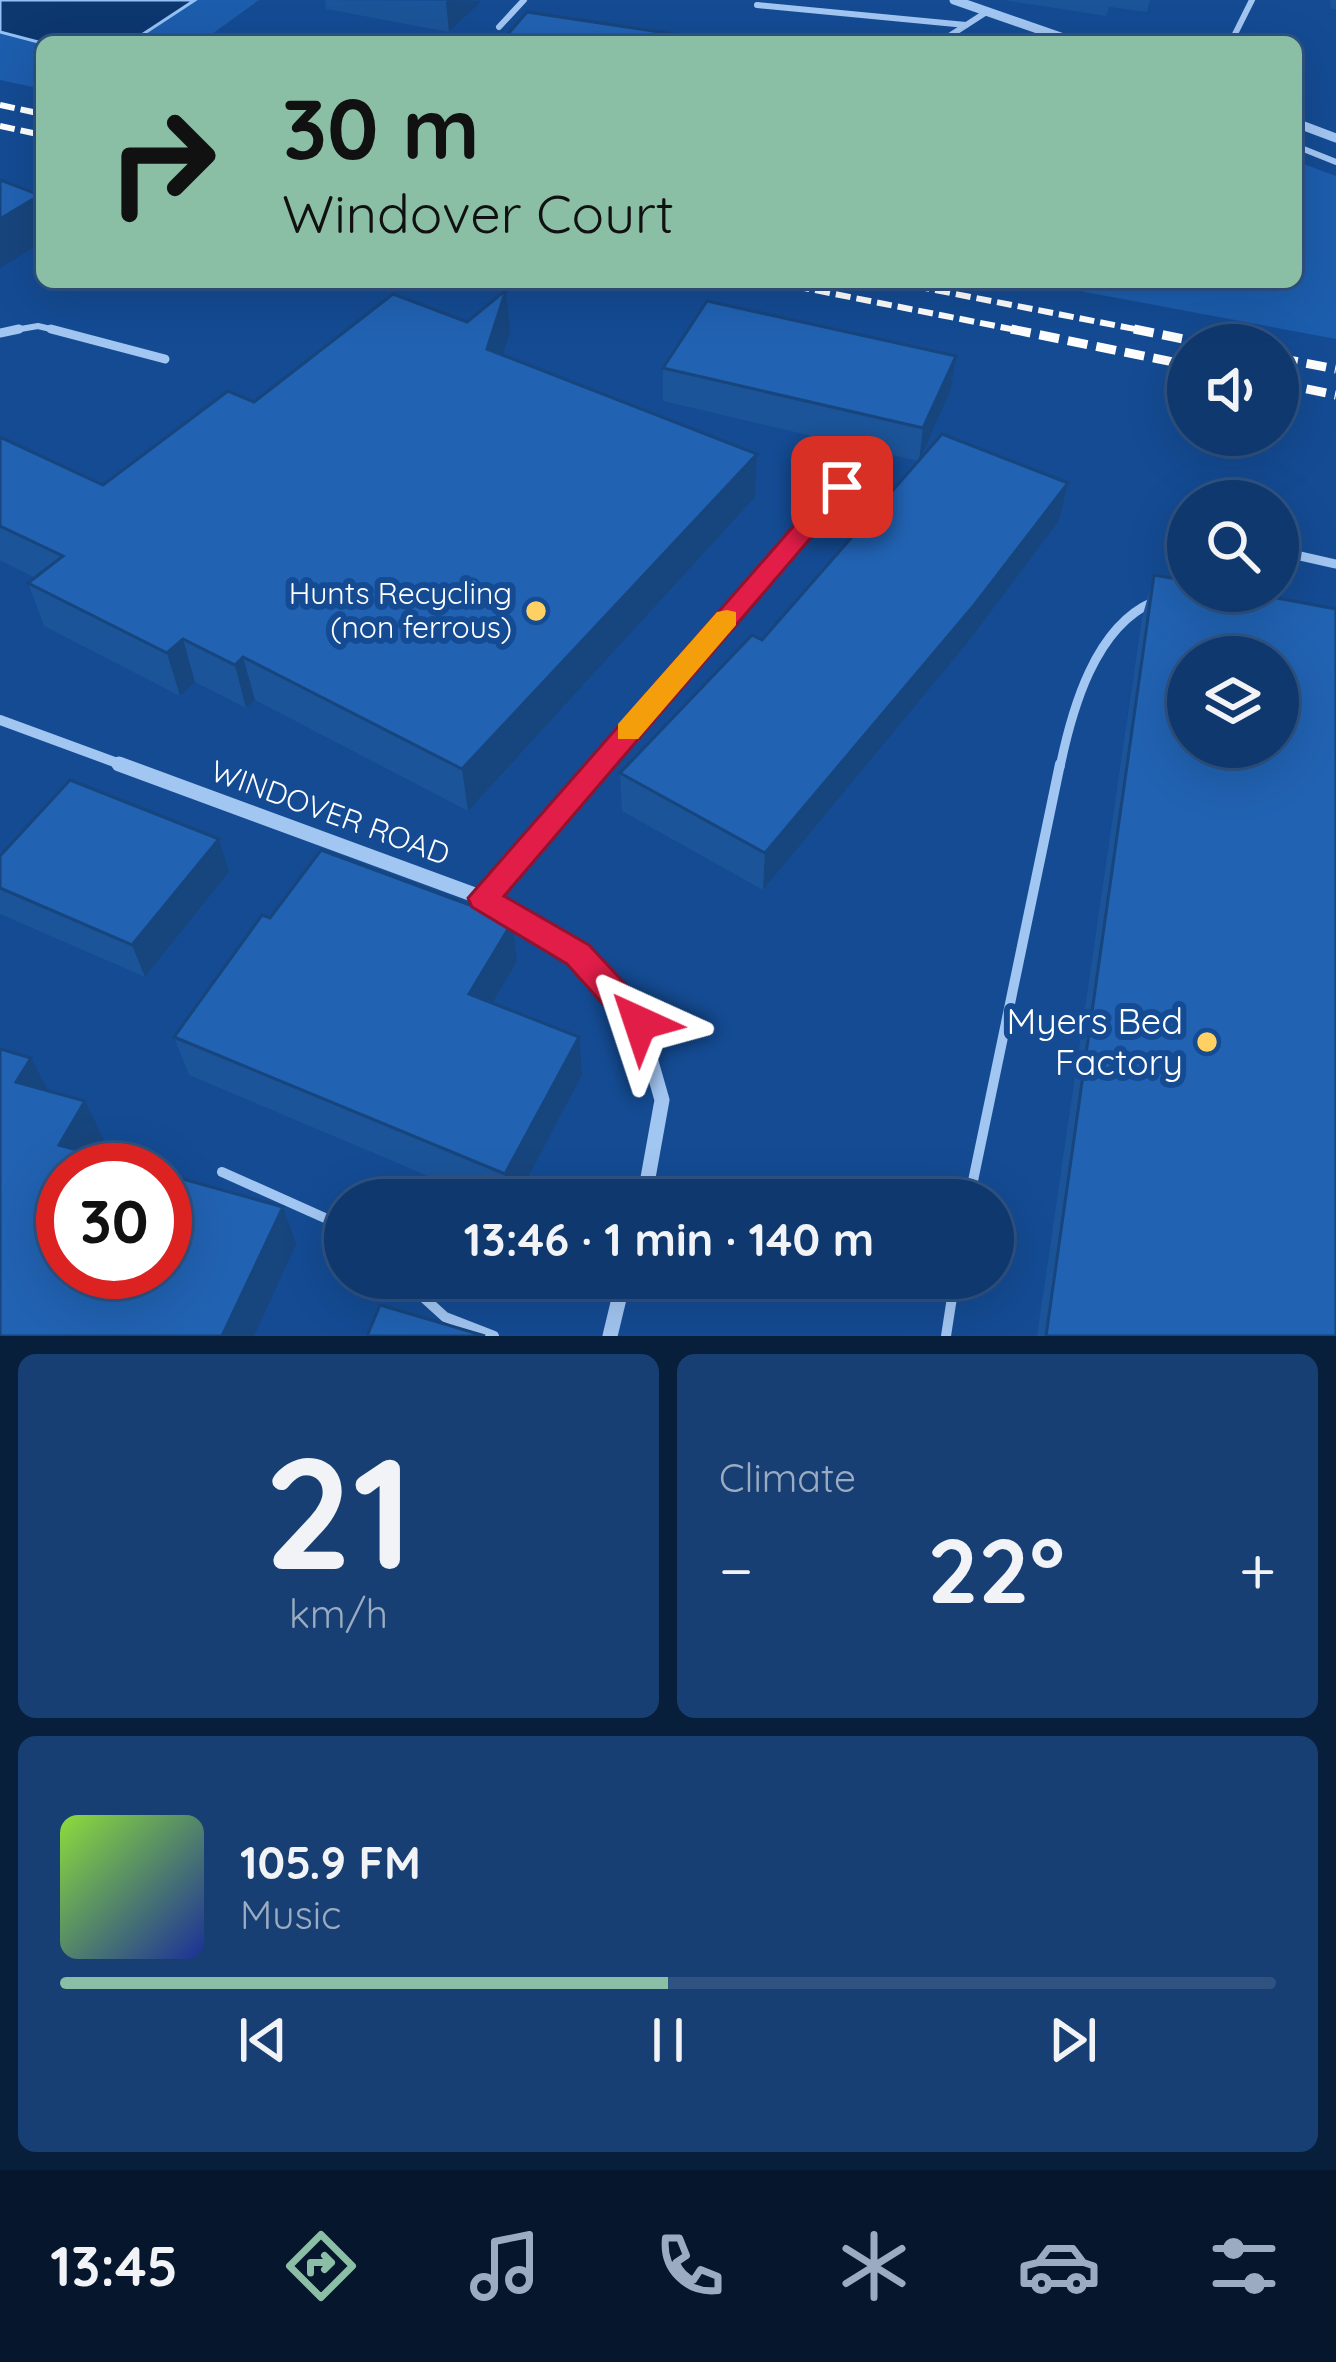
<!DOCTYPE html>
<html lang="en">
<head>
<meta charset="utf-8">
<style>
	body { margin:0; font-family:Quicksand,sans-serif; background:#183f73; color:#f1f3f6; height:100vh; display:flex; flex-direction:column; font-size:45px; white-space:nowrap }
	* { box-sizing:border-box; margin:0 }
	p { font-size:39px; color:#9bacc2 }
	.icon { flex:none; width:66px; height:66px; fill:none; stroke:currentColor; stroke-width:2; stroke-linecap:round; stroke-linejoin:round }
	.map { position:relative; height:1336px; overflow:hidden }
	.drawer { display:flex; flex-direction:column; gap:18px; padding:18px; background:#081f3c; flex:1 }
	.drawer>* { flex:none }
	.top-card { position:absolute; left:36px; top:36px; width:1266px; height:252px; border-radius:18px; box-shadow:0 12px 48px #0002,0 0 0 3px #2f5281; background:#8abfa5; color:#111; overflow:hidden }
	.buttons { position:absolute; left:1167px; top:324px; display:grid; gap:24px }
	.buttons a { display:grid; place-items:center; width:132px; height:132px; border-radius:50%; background:#0f386e; box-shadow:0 12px 48px #0002,0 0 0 3px #2f5281; font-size:60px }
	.speed { position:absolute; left:36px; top:1143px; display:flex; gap:24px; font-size:60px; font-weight:700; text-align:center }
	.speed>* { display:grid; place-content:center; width:156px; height:156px; border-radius:50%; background:#0f386e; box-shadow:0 12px 48px #0002,0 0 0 3px #2f5281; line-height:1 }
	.speed .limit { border:18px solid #d22; background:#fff; color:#111 }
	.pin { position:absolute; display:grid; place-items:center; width:102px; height:102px; color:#fff; margin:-51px; border-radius:24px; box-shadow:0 6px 18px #0006 }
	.me { position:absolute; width:132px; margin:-66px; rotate:318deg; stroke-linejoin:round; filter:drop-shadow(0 0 9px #0008) }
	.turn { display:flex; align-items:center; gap:42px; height:252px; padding:0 48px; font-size:54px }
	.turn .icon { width:156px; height:156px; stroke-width:2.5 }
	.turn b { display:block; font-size:84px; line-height:102px }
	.big { font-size:90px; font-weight:700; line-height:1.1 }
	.drawer .tile { flex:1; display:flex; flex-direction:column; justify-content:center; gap:18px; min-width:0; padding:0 42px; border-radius:18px; background:#183f73 }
	.drawer .dial { align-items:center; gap:0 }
	.dial b { font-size:156px; line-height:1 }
	.song { display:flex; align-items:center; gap:36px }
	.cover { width:144px; height:144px; border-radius:18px; background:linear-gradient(135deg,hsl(90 70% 55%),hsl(230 70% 35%)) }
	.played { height:12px; border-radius:6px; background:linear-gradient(90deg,#8abfa5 50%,#2f5281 50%) }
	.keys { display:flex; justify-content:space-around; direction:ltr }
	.heat { display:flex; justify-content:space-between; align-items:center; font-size:66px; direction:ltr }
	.drawer .tiles { flex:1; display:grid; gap:18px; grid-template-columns:1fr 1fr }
	.tile:last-child { grid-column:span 2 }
	.trip { position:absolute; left:324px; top:1179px; width:690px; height:120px; border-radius:60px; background:#0f386e; box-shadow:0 12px 48px #0002,0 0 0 3px #2f5281; font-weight:700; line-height:120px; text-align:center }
	.menu { display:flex; height:192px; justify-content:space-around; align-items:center; background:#06162c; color:#9bacc2 }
	.menu .icon { width:84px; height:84px }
	.menu .active { color:#8abfa5 }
	.menu b { font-size:54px; color:#f1f3f6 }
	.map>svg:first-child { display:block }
	.green { fill:#1c5dad }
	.water { fill:#0c376f; stroke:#94c1f5; stroke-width:3 }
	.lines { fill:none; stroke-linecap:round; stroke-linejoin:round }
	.lane-far2 { stroke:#a2c6f2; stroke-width:6 }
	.lane-far1 { stroke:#a2c6f2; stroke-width:9 }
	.lane { stroke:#a2c6f2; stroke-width:10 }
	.street-far2 { stroke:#a2c6f2; stroke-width:9 }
	.street-far1 { stroke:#a2c6f2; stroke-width:10 }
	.street { stroke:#a2c6f2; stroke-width:15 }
	.rail-far1 { stroke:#fff; stroke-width:6; stroke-dasharray:15 6; stroke-linecap:butt }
	.rail { stroke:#fff; stroke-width:9; stroke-dasharray:20 9; stroke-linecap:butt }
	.wall { fill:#1c5499 }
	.shaded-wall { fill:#17457d }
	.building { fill:#2162b2; stroke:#17457d; stroke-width:3; fill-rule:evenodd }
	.route { fill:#e11d48; stroke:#92132f; stroke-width:3 }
	.slow { fill:#f59e0b }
	.poi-dot { fill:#ffd162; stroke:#144b93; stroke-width:4.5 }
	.labels { text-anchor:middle; stroke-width:12; stroke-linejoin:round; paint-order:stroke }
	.poi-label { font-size:30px; fill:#fff; stroke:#144b93; text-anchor:end }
	.street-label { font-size:30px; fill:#fff; stroke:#144b93 }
	.near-poi-label { font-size:36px; fill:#fff; stroke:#144b93; text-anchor:end }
</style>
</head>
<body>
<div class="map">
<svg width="1336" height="1336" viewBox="0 0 1336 1336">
	<rect width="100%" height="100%" fill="#144b93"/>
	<g class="green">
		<path d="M195,0H259L201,42H131Z"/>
		<path d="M0,32L42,43V89L0,80Z"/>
		<path d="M1296,161L1336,176V339L1032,282H1296Z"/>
	</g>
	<path class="water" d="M0,0H195L131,42L42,43L0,32Z"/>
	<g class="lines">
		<g class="lane-far2">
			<path d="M757,5L966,25"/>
			<path d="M499,27L524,0"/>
			<path d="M940,42L988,11"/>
			<path d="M1231,42L1252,0"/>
			<path d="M1296,146L1336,162"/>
			<path d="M3,332L38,326L63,332"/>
		</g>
		<g class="lane-far1">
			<path d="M51,329L165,359"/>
			<path d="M0,333L19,329"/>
			<path d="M1278,551L1336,564"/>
			<path d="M633,727L841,487"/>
			<path d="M1060,767C1072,709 1095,627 1153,602"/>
		</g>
		<g class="lane">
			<path d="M222,1172L345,1227"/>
			<path d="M969,1200L1060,764"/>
			<path d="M402,1278L445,1317L494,1336"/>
			<path d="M946,1336L955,1278"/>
		</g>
		<g class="street-far2">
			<path d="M954,0L1075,42"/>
			<path d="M1296,123L1336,138"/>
		</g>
		<g class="street-far1">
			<path d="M0,720L128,767"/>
			<path d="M598,767L633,727"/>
		</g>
		<g class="street">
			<path d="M119,764L483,898L578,954L640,1023L662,1100L644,1200"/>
			<path d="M483,898L601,764"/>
			<path d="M610,1336L624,1278"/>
		</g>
		<g class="rail-far1">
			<path d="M0,105L42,114"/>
			<path d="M0,126L42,135"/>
			<path d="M774,282L1026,332"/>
			<path d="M894,282L1150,332"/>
		</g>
		<g class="rail">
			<path d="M1011,329L1188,365"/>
			<path d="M1134,329L1213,345"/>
			<path d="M1278,358L1336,369"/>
			<path d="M1278,383L1336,395"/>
		</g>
	</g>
	<g class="wall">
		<path d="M325,0L482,1L449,32L326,9Z"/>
		<path d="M1004,0H1150L1147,12L1109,7L1106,16Z"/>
		<path d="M1330,0H1336V9H1331Z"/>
		<path d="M467,322L510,332L502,355L757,454L755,497L468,811L255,700L246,708L195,682L180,696L44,626L28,583L35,578L0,560V437L103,485L254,402Z"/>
		<path d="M956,356L951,389L919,460L1068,483L1059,521L968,642L763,890L622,811L620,773L762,640L918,461L663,401V368Z"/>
		<path d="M1154,575L1336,1336H1037L1142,618Z"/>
		<path d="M219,839L229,872L145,977L0,914V856Z"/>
		<path d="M270,918L513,921L517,961L492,1004L582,1075L516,1200H485L189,1075L174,1037Z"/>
	</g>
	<g class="shaded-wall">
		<path d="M448,0L482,1L449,32L446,2Z"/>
		<path d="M40,195L42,203V242L0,268V219Z"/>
		<path d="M506,290L510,332L491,391L487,349Z"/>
		<path d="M956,356L951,389L919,461L923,428Z"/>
		<path d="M757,454L755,497L468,811L462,769Z"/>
		<path d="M1068,483L1059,521L968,642L763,890L765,853Z"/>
		<path d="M183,639L195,682L180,696L167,653Z"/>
		<path d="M243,657L255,700L246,708L235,665Z"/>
		<path d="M219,839L229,872L145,977L132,945Z"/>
		<path d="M513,921L517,961L475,1033L469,994Z"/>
		<path d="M579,1037L582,1075L516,1200H508L505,1174Z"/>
		<path d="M31,1058L52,1098L16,1082Z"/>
		<path d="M85,1101L104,1140L87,1170L59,1145Z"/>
		<path d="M283,1207L296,1244L254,1336H222Z"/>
	</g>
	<g class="building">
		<path d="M527,12L726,42H501Z"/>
		<path d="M0,180L40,195L0,219Z"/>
		<path d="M506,290L487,349L757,454L462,769L243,657L235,665L183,639L167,653L28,583L63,556L0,526V437L103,485L228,391L254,402L393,294L467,322Z"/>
		<path d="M707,301L956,356L923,428L663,368Z"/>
		<path d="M942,434L1068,483L975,604L765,853L620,773L752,635L762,640Z"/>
		<path d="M1154,575L1188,581V591H1240L1336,609V1336H1046ZM1188,657H1278V747H1188Z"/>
		<path d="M70,780L219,839L132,945L0,888V856Z"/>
		<path d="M321,850L513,921L469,994L579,1037L505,1174L174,1037L262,915L270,918Z"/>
		<path d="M0,1049L31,1058L16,1082L85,1101L59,1145L150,1170H63V1272H165V1174L283,1207L222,1336H0Z"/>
		<path d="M380,1305L485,1336H367Z"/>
	</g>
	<path class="route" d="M842,479L854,487L850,492L504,896L589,945L652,1013L657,1023L652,1033H629L567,964L472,907L468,898L833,481Z"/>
	<path class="slow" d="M727,610L736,612V625L638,739H618V724L717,612Z"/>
	<g class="poi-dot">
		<circle cx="536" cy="611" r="12"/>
		<circle cx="1207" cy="1042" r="12"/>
	</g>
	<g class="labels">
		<g class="poi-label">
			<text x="512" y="604">Hunts Recycling<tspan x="512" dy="34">(non ferrous)</tspan></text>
		</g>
		<g class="street-label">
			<text transform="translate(330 813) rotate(20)" y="10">WINDOVER ROAD</text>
		</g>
		<g class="near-poi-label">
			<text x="1183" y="1034">Myers Bed<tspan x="1183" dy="41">Factory</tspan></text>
		</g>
	</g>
</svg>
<div class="buttons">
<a><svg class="icon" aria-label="sound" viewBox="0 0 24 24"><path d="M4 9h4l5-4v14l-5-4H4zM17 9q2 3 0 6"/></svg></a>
<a><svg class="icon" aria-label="search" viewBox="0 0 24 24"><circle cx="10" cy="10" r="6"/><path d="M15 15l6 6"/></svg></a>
<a><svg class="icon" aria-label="layers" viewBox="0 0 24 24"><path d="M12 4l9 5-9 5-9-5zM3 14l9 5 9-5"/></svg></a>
</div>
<div class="speed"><div class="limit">30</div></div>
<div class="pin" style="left:842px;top:487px;background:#d93025"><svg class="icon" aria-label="arrive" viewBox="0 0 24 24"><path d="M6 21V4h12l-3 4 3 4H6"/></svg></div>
<svg class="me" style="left:640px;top:1023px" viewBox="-20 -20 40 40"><path d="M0-17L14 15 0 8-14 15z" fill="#e11d48" stroke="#fff" stroke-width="4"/></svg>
<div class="trip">13:46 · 1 min · 140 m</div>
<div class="top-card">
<div class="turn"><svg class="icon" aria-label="right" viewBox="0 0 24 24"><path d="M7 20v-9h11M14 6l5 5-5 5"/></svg><div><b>30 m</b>Windover Court</div></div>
</div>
</div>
<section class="drawer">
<div class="tiles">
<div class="tile dial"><b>21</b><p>km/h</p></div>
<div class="tile"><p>Climate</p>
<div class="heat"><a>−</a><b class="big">22°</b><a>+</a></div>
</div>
<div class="tile">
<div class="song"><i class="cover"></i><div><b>105.9 FM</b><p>Music</p></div></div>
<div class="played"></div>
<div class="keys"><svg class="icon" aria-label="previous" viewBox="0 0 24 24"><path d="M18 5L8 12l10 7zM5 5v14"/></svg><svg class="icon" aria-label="pause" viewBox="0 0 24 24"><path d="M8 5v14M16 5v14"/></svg><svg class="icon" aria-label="next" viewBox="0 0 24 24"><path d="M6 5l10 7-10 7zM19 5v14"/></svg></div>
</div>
</div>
</section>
<nav class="menu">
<b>13:45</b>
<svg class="icon active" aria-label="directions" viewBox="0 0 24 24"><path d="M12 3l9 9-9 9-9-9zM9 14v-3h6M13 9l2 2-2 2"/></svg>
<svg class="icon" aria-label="music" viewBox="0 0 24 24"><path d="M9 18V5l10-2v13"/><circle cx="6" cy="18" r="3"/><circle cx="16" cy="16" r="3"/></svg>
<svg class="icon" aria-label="phone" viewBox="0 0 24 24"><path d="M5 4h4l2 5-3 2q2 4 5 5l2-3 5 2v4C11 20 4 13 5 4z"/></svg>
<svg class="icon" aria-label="climate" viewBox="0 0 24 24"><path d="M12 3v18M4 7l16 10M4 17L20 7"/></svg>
<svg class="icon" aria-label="car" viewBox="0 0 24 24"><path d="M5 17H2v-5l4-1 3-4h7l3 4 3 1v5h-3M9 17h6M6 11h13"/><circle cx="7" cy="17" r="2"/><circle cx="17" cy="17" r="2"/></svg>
<svg class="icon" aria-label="filters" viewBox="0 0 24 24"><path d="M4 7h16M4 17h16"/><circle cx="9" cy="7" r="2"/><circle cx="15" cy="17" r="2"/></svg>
</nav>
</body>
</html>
